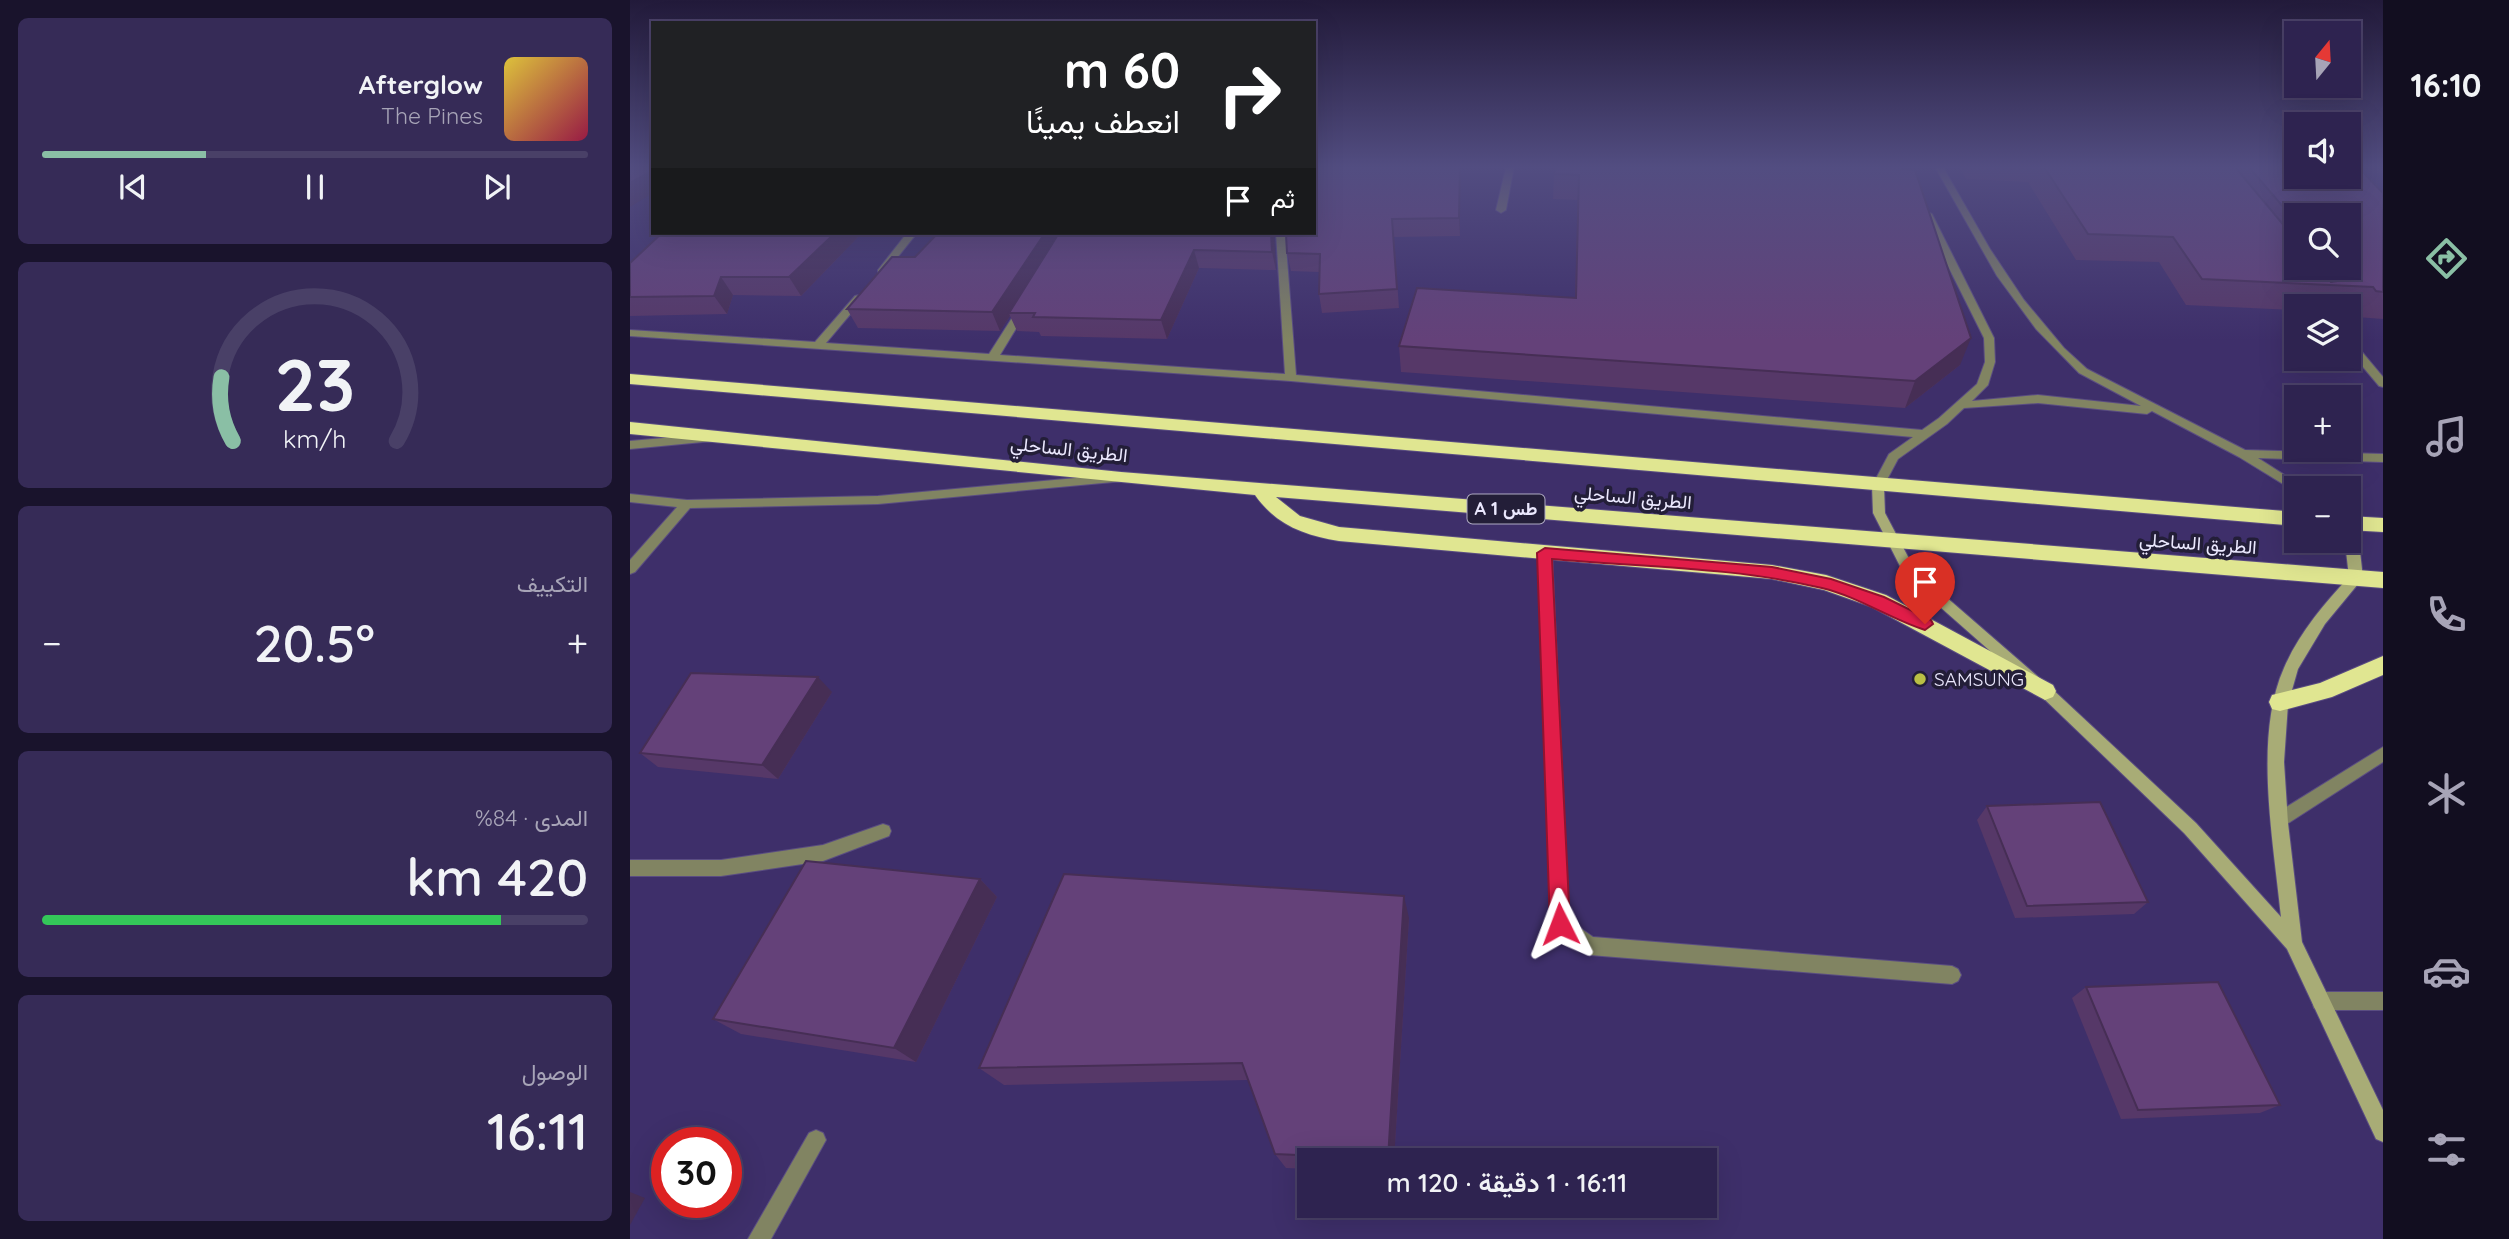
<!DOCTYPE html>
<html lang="ar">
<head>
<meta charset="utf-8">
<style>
	body { margin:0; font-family:Quicksand,Vazirmatn,sans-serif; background:#362b57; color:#f1f3f6; direction:rtl; height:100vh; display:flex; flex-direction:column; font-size:26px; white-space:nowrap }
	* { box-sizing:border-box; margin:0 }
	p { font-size:23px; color:#a7a4b7 }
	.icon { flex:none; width:38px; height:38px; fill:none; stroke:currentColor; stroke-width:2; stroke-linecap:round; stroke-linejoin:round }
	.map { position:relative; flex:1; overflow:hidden; direction:ltr }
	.side { display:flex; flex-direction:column; gap:18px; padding:18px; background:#19132c; width:630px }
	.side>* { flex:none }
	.guide { position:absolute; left:21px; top:21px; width:665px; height:214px; border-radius:0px; box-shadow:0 7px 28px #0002,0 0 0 2px #494067; direction:rtl; background:#202124; color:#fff; overflow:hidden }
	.needle { width:46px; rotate:18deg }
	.tools { position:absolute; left:1654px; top:21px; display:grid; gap:14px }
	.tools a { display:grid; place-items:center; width:77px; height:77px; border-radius:0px; background:#2e2350; box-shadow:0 7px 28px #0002,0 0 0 2px #494067; font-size:35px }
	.speed { position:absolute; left:21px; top:1127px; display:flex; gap:14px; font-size:35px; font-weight:700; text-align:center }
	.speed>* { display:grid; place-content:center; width:91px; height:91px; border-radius:50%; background:#2e2350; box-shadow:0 7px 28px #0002,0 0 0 2px #494067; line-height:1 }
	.speed .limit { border:10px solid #d22; background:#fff; color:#111 }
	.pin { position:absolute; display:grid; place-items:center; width:60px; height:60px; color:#fff; margin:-72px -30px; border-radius:50% 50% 50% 0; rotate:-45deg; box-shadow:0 0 7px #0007 }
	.pin .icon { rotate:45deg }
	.me { position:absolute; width:77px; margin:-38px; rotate:357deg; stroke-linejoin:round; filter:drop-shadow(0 0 5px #0008) }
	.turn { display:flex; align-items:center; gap:24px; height:147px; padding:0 21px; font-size:32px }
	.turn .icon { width:91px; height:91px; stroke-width:2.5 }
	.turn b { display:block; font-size:49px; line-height:60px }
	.then { display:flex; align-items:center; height:66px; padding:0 21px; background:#0003; gap:14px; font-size:26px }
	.big { font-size:52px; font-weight:600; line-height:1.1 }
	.side .widget { flex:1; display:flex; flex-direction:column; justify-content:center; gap:10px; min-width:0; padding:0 24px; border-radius:10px; background:#362b57 }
	.side .dial { align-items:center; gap:0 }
	.dial svg { height:182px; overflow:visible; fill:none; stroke:#494067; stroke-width:7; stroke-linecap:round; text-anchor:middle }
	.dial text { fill:#f1f3f6; stroke:none }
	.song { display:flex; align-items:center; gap:21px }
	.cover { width:84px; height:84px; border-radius:10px; background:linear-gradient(135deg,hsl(50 70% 55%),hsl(340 70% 35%)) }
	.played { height:7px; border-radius:4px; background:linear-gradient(90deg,#8abfa5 30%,#494067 30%) }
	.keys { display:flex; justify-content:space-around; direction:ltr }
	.heat { display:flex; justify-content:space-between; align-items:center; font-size:38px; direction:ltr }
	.charge { height:10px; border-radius:5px; background:linear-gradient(90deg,#34c759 84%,#494067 0) }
	.trip { position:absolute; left:667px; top:1148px; width:420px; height:70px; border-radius:0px; background:#2e2350; box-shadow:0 7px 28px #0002,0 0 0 2px #494067; font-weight:600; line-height:70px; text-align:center; direction:rtl }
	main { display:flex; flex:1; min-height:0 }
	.tab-bar { display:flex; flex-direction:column; width:126px; justify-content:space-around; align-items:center; background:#120e20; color:#a7a4b7 }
	.tab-bar .icon { width:49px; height:49px }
	.tab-bar .current { color:#8abfa5 }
	.tab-bar b { font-size:32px; color:#f1f3f6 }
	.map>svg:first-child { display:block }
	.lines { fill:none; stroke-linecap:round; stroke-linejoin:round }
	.street-casing { stroke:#5a4d82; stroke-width:2 }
	.secondary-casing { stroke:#5a4d82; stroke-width:2 }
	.highway-casing { stroke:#5a4d82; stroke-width:2 }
	.street { fill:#818462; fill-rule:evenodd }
	.secondary { fill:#a8ac76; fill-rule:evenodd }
	.highway { fill:#e0e691; fill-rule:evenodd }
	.wall { fill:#563868; fill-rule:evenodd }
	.shaded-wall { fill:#462e55 }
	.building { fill:#644179; stroke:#462e55; stroke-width:2 }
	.route { fill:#e11d48; stroke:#92132f; stroke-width:2 }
	.poi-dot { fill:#bac045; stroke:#231e38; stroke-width:2.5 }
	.labels { text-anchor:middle; stroke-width:7; stroke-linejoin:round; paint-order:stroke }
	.shield { fill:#231e38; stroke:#afabc3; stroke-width:2 }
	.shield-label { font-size:18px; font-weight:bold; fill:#ebe8fe }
	.street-label { font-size:19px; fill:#ebe8fe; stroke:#231e38 }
	.poi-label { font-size:19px; fill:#ebe8fe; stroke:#231e38; text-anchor:start }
</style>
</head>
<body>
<main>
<nav class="tab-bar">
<b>16:10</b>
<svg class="icon current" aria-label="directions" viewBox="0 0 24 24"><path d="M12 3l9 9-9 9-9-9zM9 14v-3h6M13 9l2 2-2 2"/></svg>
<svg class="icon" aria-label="music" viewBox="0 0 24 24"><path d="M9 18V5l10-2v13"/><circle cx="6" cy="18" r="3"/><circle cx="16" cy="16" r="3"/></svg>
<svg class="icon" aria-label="phone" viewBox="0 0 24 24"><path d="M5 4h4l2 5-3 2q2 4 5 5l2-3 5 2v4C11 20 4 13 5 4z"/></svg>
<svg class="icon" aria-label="climate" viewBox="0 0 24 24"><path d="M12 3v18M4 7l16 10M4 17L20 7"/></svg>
<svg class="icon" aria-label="car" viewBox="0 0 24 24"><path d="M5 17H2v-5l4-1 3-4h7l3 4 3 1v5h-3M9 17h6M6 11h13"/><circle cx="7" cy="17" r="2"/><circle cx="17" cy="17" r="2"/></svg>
<svg class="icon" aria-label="filters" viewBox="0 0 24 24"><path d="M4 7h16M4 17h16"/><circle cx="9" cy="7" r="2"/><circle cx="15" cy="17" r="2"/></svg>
</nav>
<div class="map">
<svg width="1753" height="1239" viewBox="0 0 1753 1239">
	<rect width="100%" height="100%" fill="#3e2f6a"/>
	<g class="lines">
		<g class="street-casing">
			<g id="street">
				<path d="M876,167H884L876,210L871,213L866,210Z"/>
				<path d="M1305,167H1313L1360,249L1394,300L1434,348L1457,369L1615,450L1753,454V462L1628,458L1670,485L1672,488H1666V492L1609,457L1522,411L1517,414L1408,403L1334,408L1317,424L1268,459L1252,489L1248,490L1242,486L1259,454L1283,437L661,381L0,336V330L185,342L225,296L229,295L234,298L196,343L359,354L389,307L394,304L399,307L370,355L655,374L646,233H655L666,375L1292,430L1309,418L1347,384L1355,362L1354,338L1292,214L1297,211L1302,214L1364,338L1365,362L1358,385L1342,401L1408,395L1511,406L1449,373L1406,329L1367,276Z"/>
				<path d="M277,233H287L254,274H248V270Z"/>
				<path d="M1718,339L1722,340L1753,377V387L1749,386L1718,349Z"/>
				<path d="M79,434L85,438L83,441L0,449V441Z"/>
				<path d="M490,474L494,475L496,478L494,481L248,504L60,508L5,572L0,574V560L47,507L0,502V494L57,500L248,496Z"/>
				<path d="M915,548L922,553L939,920L963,937L1322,966L1328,969L1331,975L1328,981L1322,984L960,955L924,930L921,924L908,553Z"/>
				<path d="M1753,747V762L1657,824L1651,826L1645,824L1643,819L1645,814Z"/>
				<path d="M253,824L259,826L261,831L259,836L193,861L91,876H0V860H91L193,845Z"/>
				<path d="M1691,992H1753V1010H1691L1684,1008L1682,1001L1684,994Z"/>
				<path d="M186,1130L193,1133L196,1140L141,1239H118L179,1133Z"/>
			</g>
		</g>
		<g class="secondary-casing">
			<path id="secondary" d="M1248,482L1254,486L1255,513L1285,570L1420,687L1566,823L1651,917C1644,844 1623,737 1654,668C1669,633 1694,604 1719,577L1716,551L1711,541H1718V536L1723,538L1730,551L1733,578L1695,624L1668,669L1658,704L1654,762L1658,823L1672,942L1753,1110V1142L1746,1139L1657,949L1554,833L1410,695L1275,576L1243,513L1242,486Z"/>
		</g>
		<g class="highway-casing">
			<g id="highway">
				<path d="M0,374L1666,512V526L0,384Z"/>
				<path d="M0,422L491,472L1753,572V588L646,497L670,516L709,527L1142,565L1196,575L1256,595L1423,685L1426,691L1423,697L1415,700L1242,607L1194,590L1142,579L709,541C674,535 646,525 625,495L0,434Z"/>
				<path d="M1718,516L1753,518V532L1718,530Z"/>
				<path d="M1753,656V675L1702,697L1650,711L1642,709L1639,702L1642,695L1690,683Z"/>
			</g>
		</g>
		<use href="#street" class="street"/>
		<use href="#secondary" class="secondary"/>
		<use href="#highway" class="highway"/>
	</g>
	<g class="wall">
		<path d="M684,167H870L830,168V236L764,237L769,308L692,313L689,294V272L661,271L657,253Z"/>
		<path d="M1271,167L1330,365L1275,408L771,372L769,346L945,298L948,200L923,199L924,174Z"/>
		<path d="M1330,167H1666L1753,193V319L1726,317L1723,313H1718V306H1666V310L1556,305L1529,262L1446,260L1398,182L1336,179ZM1666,215L1718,268H1666Z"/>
		<path d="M232,233L171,296L103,295L97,314L0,316V263Z"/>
		<path d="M643,233L646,270L569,268L537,339L411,336L409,332L387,331L380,316L370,331L228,328L217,309L285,257Z"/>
		<path d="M202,692L148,779L28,767L10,753Z"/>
		<path d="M1357,806L1518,902L1504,914L1385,918L1347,820Z"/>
		<path d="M350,879L367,897L286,1062L111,1034L83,1019Z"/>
		<path d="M779,918L764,1160H679V1169L656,1168L645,1154L618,1080L374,1085L349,1068Z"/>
		<path d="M1456,987L1650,1105L1630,1113L1491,1119L1442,998Z"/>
	</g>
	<g class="shaded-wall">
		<path d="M830,167V236L829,218Z"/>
		<path d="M23,170V193L0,207V183Z"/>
		<path d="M205,233H232L171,296L159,277Z"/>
		<path d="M415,233H433L379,313L380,316L370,331L362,312Z"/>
		<path d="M641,233H644L646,270L642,252Z"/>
		<path d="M564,250L569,268L537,339L531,320Z"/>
		<path d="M91,277L103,295L97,314L84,296Z"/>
		<path d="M1341,338L1330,365L1275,408L1285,381Z"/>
		<path d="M188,677L202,692L148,779L132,765Z"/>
		<path d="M350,879L367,897L286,1062L264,1048Z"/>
		<path d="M774,896L779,918L764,1160H758Z"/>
		<path d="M0,1192L15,1198L0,1225Z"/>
	</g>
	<g class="building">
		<path d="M0,167H23V170L0,183Z"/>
		<path d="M684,167H830L829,218L762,219L767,289L689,294L690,254L657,253L656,233H684Z"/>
		<path d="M925,167H1271L1272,169L1285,170L1341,338L1285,381L769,346L787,288L946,298L949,175L924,174Z"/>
		<path d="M1414,167H1605L1666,240V268H1689L1701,282L1715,280L1705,268H1718V215H1666V222L1619,167H1666V177H1718V167H1728L1753,193V292L1746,291L1743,287L1572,279L1543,237L1458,234Z"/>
		<path d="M32,233H205L159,277H91L84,296L0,297V263Z"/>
		<path d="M308,233H415L362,312L217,309L262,257H285Z"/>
		<path d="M429,233H641L642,252L564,250L531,320L403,317L405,313H379Z"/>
		<path d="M61,673L188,677L132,765L10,753Z"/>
		<path d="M1470,802L1518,902L1397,906L1357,806Z"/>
		<path d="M176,861L350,879L264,1048L83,1019Z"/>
		<path d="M434,874L774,896L758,1159L645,1154L612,1063L349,1068Z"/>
		<path d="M1588,982L1650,1105L1508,1110L1456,987Z"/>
	</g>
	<linearGradient id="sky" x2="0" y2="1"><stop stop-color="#221a3a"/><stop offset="0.49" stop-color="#524d81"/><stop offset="1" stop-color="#524d81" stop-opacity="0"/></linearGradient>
	<rect width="1753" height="341" fill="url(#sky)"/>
	<path class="route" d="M915,548L1142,567L1201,579L1254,597L1301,620L1303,624L1295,630C1260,619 1229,597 1192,588C1105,567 1011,567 922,559L940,924L937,931L930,934L923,931L920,924L907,553Z"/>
	<circle class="poi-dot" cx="1290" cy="679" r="7"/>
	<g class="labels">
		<rect class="shield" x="837.5" y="494.5" width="77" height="29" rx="5"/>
		<g class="shield-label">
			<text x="876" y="515">A 1 طس</text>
		</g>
		<g class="street-label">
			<text transform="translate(439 449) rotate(6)" y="7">الطريق الساحلي</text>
			<text transform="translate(1003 497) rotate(5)" y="7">الطريق الساحلي</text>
			<text transform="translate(1568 543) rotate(4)" y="7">الطريق الساحلي</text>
		</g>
		<g class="poi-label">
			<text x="1304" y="686">SAMSUNG</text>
		</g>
	</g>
</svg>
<div class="tools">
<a><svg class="needle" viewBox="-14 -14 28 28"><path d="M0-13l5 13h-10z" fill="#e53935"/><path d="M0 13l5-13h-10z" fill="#a7a4b7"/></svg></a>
<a><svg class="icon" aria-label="sound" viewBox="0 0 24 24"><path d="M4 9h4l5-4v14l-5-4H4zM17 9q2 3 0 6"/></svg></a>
<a><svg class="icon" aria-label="search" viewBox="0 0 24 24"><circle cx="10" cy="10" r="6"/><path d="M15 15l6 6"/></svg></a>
<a><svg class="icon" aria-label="layers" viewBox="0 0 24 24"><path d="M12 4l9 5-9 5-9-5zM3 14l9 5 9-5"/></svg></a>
<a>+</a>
<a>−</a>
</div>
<div class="speed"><div class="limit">30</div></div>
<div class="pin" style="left:1295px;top:624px;background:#d93025"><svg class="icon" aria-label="arrive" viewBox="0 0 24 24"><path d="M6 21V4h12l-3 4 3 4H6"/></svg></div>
<svg class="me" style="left:930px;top:924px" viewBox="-20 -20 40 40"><path d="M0-17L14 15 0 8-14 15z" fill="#e11d48" stroke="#fff" stroke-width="4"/></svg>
<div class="trip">16:11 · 1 دقيقة · 120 m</div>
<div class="guide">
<div class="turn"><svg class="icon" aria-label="right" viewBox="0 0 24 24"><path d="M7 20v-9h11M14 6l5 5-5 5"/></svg><div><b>60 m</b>انعطف يمينًا</div></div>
<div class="then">ثم<svg class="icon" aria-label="arrive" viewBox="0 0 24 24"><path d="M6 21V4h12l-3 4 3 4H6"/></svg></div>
</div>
</div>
<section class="side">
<div class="widget">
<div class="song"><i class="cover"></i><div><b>Afterglow</b><p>The Pines</p></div></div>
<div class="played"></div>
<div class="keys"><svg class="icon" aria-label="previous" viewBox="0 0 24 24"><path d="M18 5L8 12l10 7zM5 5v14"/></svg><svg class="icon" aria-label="pause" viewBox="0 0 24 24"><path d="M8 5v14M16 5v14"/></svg><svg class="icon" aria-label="next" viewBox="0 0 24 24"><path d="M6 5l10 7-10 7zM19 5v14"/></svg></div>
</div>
<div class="widget dial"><svg viewBox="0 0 100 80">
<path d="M14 69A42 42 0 1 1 86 69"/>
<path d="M14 69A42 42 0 0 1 9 41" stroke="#8abfa5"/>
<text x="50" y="56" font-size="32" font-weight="700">23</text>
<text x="50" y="72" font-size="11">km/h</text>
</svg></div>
<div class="widget"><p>التكييف</p>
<div class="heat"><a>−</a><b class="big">20.5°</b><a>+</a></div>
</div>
<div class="widget"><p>المدى · 84%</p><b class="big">420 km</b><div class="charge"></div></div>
<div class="widget"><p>الوصول</p><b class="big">16:11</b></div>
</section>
</main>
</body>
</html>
